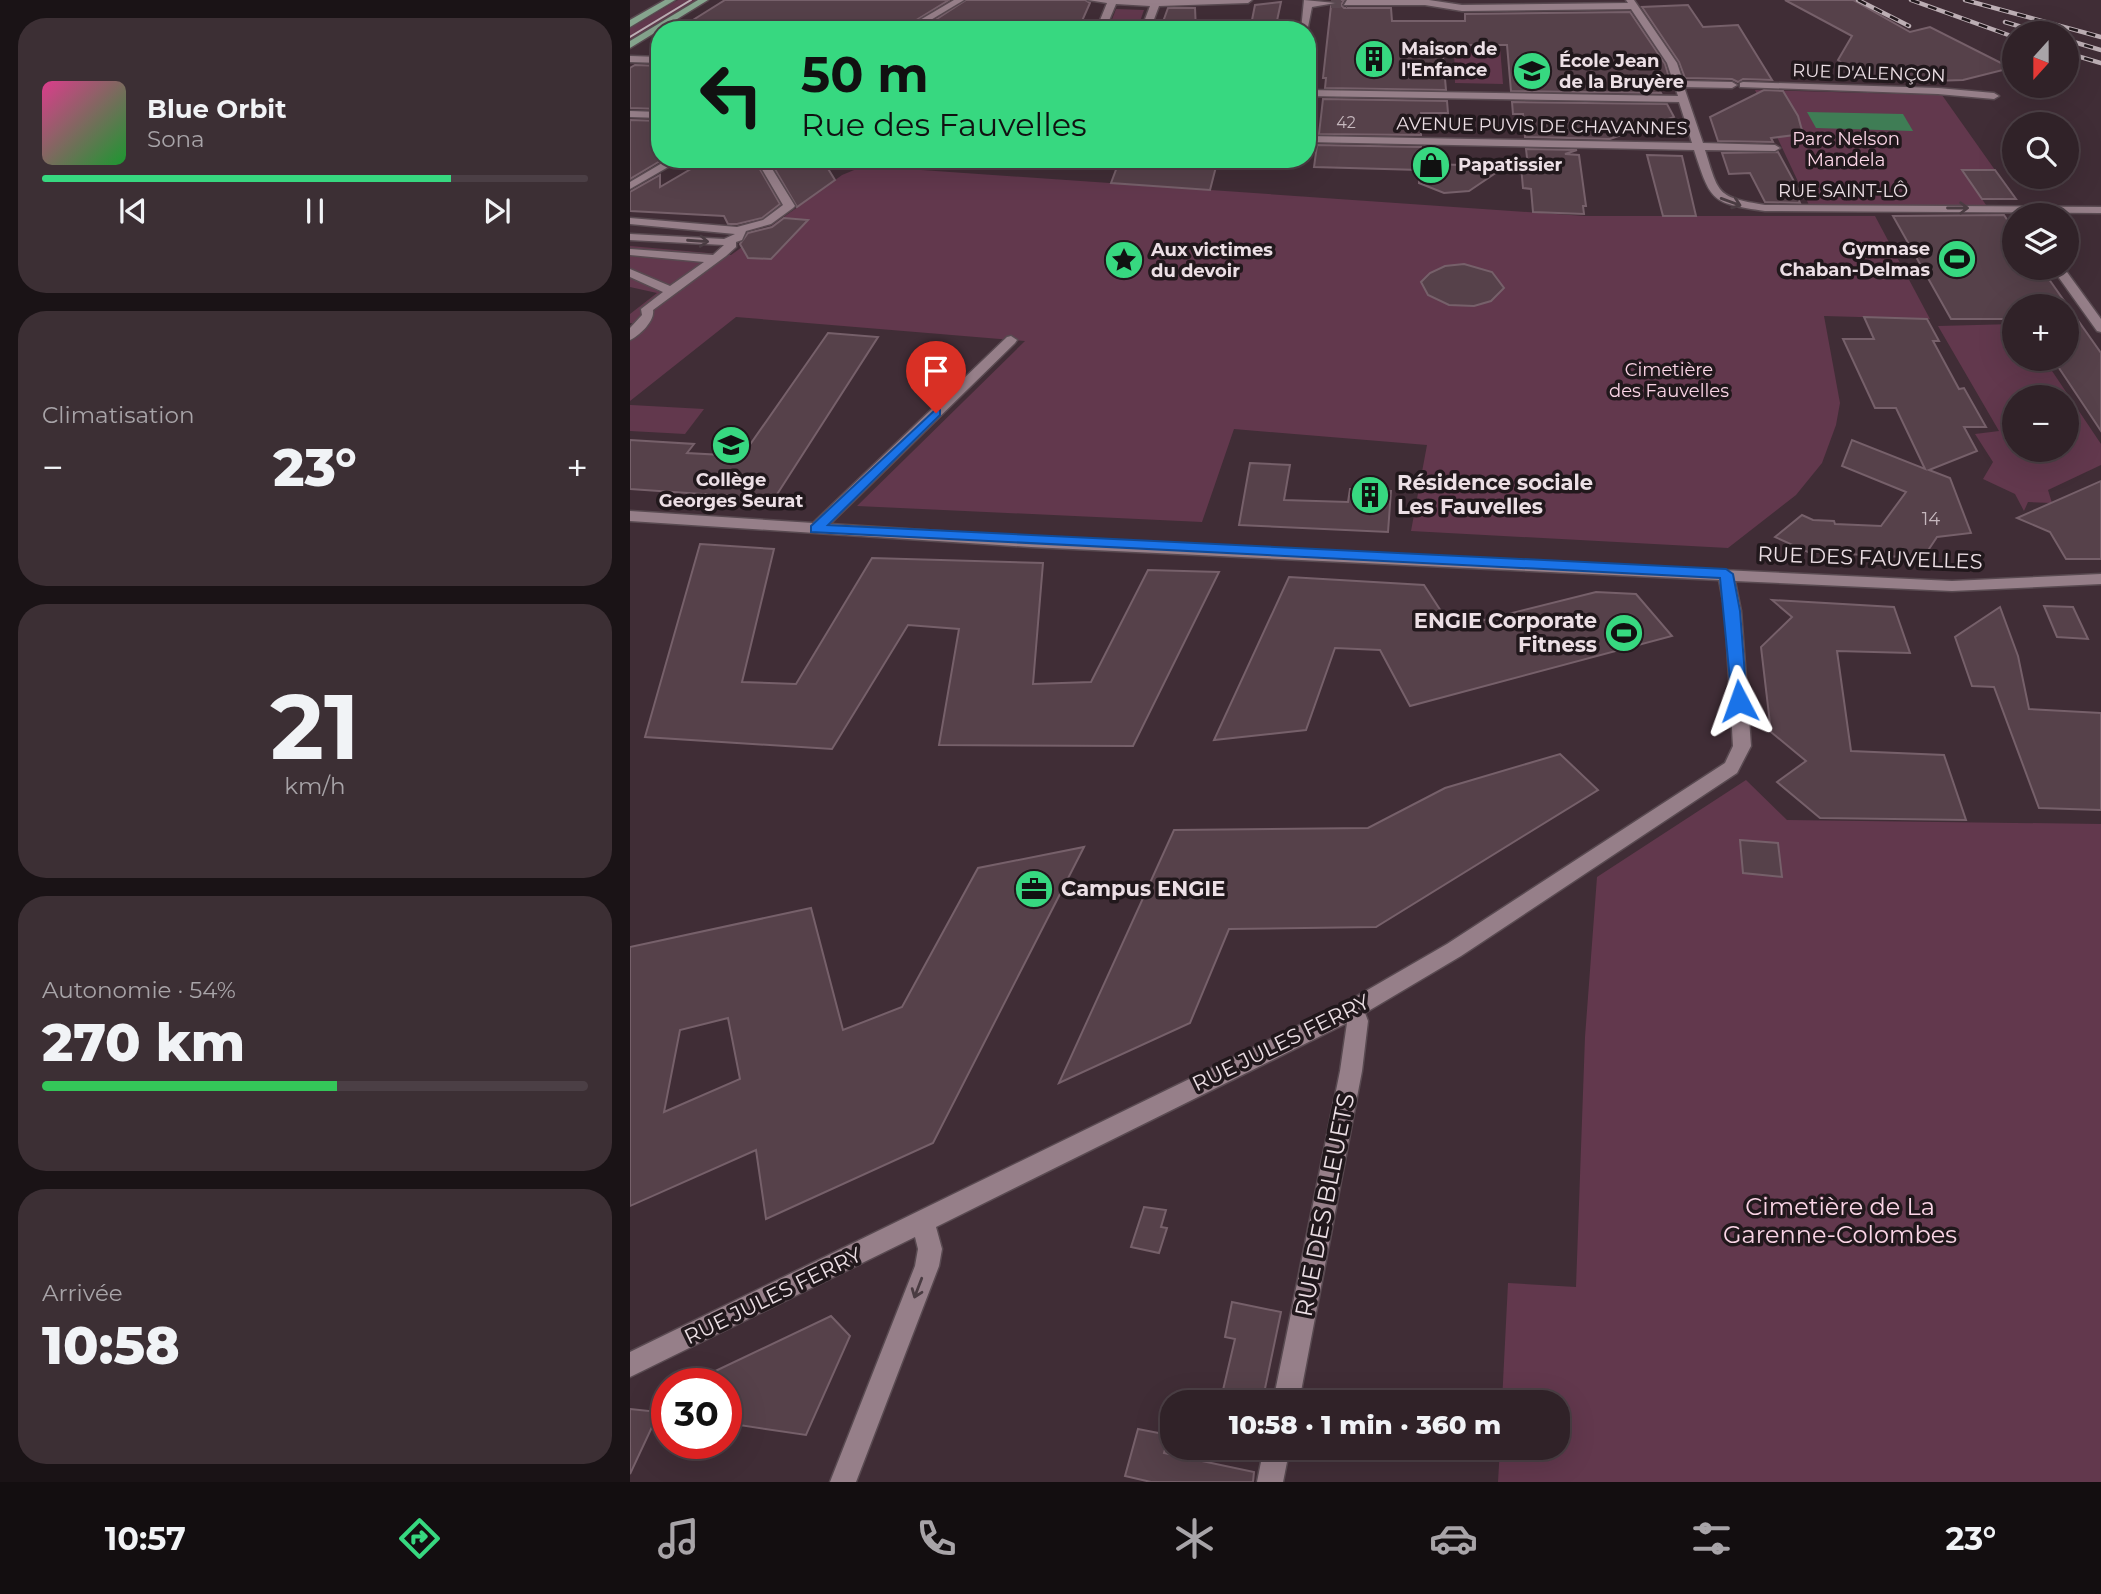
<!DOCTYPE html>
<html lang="fr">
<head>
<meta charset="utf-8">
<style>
	body { margin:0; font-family:Montserrat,sans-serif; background:#3c2f34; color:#f1f3f6; height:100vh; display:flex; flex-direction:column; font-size:26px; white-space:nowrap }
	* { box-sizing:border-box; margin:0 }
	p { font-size:23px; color:#a8a4a8 }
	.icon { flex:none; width:38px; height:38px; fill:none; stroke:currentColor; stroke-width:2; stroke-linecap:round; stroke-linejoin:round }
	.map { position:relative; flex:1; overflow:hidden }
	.panel { display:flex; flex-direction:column; gap:18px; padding:18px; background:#1a1316; width:630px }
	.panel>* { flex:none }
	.hud { position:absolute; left:21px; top:21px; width:665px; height:147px; border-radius:28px; box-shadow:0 7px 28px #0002,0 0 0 2px #4b3f45; background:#37d880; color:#111; overflow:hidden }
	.needle { width:46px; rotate:201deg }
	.tools { position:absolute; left:1372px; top:21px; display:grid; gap:14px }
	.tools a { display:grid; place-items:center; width:77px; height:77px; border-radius:50%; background:#302228; box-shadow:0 7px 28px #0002,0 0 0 2px #4b3f45; font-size:35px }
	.speed { position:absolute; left:21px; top:1368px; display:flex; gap:14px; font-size:35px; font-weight:700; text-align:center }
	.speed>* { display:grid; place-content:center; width:91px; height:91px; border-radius:50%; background:#302228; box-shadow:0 7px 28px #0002,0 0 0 2px #4b3f45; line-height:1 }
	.speed .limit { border:10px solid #d22; background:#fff; color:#111 }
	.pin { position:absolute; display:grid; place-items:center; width:60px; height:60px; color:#fff; margin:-72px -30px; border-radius:50% 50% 50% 0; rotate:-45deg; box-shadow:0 0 7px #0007 }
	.pin .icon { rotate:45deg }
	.me { position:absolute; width:77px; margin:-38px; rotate:356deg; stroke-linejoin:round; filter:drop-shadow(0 0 5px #0008) }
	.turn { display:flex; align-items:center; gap:24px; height:147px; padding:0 35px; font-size:32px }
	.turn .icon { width:91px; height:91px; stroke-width:2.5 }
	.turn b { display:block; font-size:49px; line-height:60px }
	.big { font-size:52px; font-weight:800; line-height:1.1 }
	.panel .widget { flex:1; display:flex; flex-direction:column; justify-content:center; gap:10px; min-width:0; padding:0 24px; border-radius:28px; background:#3c2f34 }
	.panel .dial { align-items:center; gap:0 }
	.dial b { font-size:91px; line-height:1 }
	.song { display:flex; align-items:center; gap:21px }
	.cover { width:84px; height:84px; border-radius:10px; background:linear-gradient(135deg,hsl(330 70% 55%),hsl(130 70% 35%)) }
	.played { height:7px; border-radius:4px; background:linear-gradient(90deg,#37d880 75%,#4b3f45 75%) }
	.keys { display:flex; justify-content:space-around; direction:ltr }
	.heat { display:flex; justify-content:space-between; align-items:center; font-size:38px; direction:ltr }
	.charge { height:10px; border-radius:5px; background:linear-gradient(90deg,#34c759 54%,#4b3f45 0) }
	.trip { position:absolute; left:530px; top:1390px; width:410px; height:70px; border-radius:28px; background:#302228; box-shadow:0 7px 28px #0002,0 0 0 2px #4b3f45; font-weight:800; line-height:70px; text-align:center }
	.dock { display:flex; height:112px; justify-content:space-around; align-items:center; background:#130e10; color:#a8a4a8 }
	.dock .icon { width:49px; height:49px }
	.dock .active { color:#37d880 }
	.dock b { font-size:32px; color:#f1f3f6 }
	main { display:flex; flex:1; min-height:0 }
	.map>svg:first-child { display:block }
	.green { fill:#62384d; fill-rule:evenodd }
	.water { fill:#3f7d55 }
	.building { fill:#56414a; stroke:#76606a; stroke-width:2; fill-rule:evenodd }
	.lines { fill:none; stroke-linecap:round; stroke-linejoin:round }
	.minor-tunnel { stroke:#5a4850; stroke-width:10; stroke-dasharray:10 5; stroke-linecap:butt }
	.minor-casing { stroke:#594a51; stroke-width:3 }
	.major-casing { stroke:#594a51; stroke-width:3 }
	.minor { fill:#967f89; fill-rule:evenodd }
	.major { fill:#86a58e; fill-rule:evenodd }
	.tram { stroke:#bcaeb4; stroke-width:2 }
	.rail-casing { stroke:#bcaeb4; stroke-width:4.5 }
	.rail { stroke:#21181c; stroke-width:2.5; stroke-dasharray:9; stroke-linecap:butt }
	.oneway { stroke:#4a3c42 }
	.route { fill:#1a73e8; stroke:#114b97; stroke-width:2 }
	.labels { text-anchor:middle; stroke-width:7; stroke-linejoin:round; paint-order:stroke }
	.far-number-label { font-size:16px; fill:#c6b8be }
	.far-poi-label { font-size:18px; font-weight:bold; fill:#ecdfe5; stroke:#21181c; text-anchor:start }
	.far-street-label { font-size:18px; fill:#ecdfe5; stroke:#21181c }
	.far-park-label { font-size:18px; fill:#fbd5e6; stroke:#21181c }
	.number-label { font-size:18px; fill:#c6b8be }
	.poi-label { font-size:21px; font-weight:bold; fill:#ecdfe5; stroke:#21181c; text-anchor:start }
	.street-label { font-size:21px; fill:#ecdfe5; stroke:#21181c }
	.near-street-label { font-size:24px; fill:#ecdfe5; stroke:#21181c }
	.near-park-label { font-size:24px; fill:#fbd5e6; stroke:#21181c }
</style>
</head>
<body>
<main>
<section class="panel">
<div class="widget">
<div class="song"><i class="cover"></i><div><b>Blue Orbit</b><p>Sona</p></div></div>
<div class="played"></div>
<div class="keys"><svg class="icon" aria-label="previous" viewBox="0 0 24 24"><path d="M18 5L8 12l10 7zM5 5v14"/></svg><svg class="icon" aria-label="pause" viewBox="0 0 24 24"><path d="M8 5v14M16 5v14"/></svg><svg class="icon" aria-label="next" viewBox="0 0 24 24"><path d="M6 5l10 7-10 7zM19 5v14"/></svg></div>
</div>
<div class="widget"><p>Climatisation</p>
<div class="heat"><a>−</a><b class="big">23°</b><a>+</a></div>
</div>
<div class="widget dial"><b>21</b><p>km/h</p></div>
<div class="widget"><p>Autonomie · 54%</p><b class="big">270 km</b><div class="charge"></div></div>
<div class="widget"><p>Arrivée</p><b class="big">10:58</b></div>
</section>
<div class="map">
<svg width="1471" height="1482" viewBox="0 0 1471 1482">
	<rect width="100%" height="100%" fill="#402d36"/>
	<g class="green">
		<path d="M48,0H68L0,41V28Z"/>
		<path d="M486,9L514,10L507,30H478Z"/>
		<path d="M824,46L870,47L873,84L825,83Z"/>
		<path d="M1125,90L1312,95L1365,170L1333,171L1356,205H1179Z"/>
		<path d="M234,166L955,216H1245L1300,319L1194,316L1210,403L1206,425L1192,463L1166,495L1098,548L781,531L797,445L604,429L572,522L227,506L395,341L106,317L0,401V328L5,324L0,323V314L27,293L0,287V246L101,255L212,175Z"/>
		<path d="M1384,324V359H1414L1471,444V465L1418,490L1422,503L1398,502L1394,511L1385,494L1353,479L1363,462L1345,434L1369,431L1308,326ZM1384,397H1437V450H1384Z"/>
		<path d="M0,405H1L74,409L55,434L0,431Z"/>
		<path d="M1116,780L1157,820L1471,824V1482H868L870,1447H928V1402H872L878,1283L946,1287L955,1037L967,877Z"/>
	</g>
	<path class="water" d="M1177,112L1273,114L1283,131L1186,128Z"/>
	<g class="building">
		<path d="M95,0H319L270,30H47Z"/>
		<path d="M336,0H455L460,3L448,30H290Z"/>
		<path d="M702,0H714L711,5L714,8H761L762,21H835V14L1000,12L1035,64L1040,81L1024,80L1031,93L881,91L877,45H812L816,90L695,88L696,78H693L701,6L708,3Z"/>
		<path d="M1155,0H1223L1280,32L1300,27L1381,68L1333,80L1302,81L1233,75L1219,69L1208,60L1222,36Z"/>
		<path d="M651,2L645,30H620L625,5Z"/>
		<path d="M1058,5L1073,27L1108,25L1142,80L1113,79L1108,82L1102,79L1055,78L1049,62L1012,7Z"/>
		<path d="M538,8H565L566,30H530Z"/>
		<path d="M5,65L30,66V109L0,108V68Z"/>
		<path d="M1134,90L1153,91L1168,116L1173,134L1141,138L1143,142L1088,141L1080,117Z"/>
		<path d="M693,99L817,101L818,113H791V135L689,134Z"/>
		<path d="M882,102L1037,104L1044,117L980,139L895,137L893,114H883Z"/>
		<path d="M0,120L30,121V161L0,179Z"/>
		<path d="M687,145L791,147V164L876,166L839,191L814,193L789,183L790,170L684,167Z"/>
		<path d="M896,149L947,150L935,154L949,155L956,206H953L954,214L903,212L901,189L893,188L891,166H898Z"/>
		<path d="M1148,152L1173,198H1168L1170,203L1135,202L1120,173L1099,174L1092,153Z"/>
		<path d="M1017,155L1052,156L1066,216H1033Z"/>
		<path d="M78,159H124L150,204L132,218L107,224H98L94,216L0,211V192L30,175V187Z"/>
		<path d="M139,159H192L205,180L167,207Z"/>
		<path d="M490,159H588L580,190L481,183Z"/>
		<path d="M1332,170H1365L1386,199H1352Z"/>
		<path d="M1374,215L1384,230V268H1411L1471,353V431L1423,359H1437V306H1384V319H1321L1263,216Z"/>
		<path d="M154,218L178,220L141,259L118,258L110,244L118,233L142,227Z"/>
		<path d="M834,264L862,272L874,288L861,301L844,306L819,305L798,295L791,282L800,273L815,266Z"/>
		<path d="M1234,317L1297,319L1309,341H1303L1329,389L1334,388L1356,427H1334L1347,451L1299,470L1320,478L1341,533L1307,537L1293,558L1178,552L1145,537L1172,515L1183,520L1204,521L1205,524L1251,526L1276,492L1212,466L1222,440L1295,469L1266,408H1245L1213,339H1244Z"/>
		<path d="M198,333L248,337L144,499L0,489V440L64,444L57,453L112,456Z"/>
		<path d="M620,463L660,465L654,500L718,502L720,489L761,491L758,532L609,525Z"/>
		<path d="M1471,481V559H1436L1420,532L1387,518Z"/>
		<path d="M70,544L144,549L112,682L166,684L242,558L413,563L403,684L461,682L518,570L589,572L503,746L309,745L329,629L278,625L202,749L15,737Z"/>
		<path d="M659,577L794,585L822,628L966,592L1006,594L1042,636L780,706L750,650L705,648L676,730L584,740Z"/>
		<path d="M1142,600L1264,607L1280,653L1207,651L1221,751L1314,755L1336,820L1190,818L1147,782L1176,761L1141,732L1131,647L1162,617Z"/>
		<path d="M1414,606L1443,607L1458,639L1427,637Z"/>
		<path d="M1370,607L1388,656L1399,709L1471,713V810L1409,808L1364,687L1342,686L1325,637Z"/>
		<path d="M930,754L968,790L746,927L599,929L560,1023L429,1083L544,830L738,828L815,788Z"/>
		<path d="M1110,840L1148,843L1152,877L1113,873Z"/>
		<path d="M454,847L303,1143L136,1219L126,1150L0,1206V947L181,908L213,1030L272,1007L348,868ZM98,1018L110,1079L34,1112L50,1030Z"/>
		<path d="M514,1207L536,1210L531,1227L537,1228L529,1253L501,1247Z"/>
		<path d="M602,1302L651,1312L633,1398L593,1390L605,1339L595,1337Z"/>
		<path d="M201,1316L220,1336L176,1435L96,1423V1384H58Z"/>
		<path d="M0,1409L29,1412L0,1474Z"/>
		<path d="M508,1429L539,1435L534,1453L624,1472L623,1482H521L495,1476Z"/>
	</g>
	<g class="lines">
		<path class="minor-tunnel" d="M701,3H717"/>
		<g class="minor-casing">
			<g id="minor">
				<path d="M324,0H334L284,30H273Z"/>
				<path d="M458,0H622L618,3L529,6L520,30H511L520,6L486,4L475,30H466L477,3Z"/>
				<path d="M674,0L705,3L682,7L677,32V30H671Z"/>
				<path d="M717,0H799L832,5L998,3L996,0H1004L1047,63L1053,81L1102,82L1107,85L1102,88L1054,87L1073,143L1145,145L1150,148L1145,151L1075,150C1089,195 1087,197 1135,205L1471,207V213L1135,211C1081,203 1081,202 1064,150L677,142V136L1062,143L1049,102L677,96V90L1048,96L1037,63L1001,9L832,11L795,5H714Z"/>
				<path d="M0,56L30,57V63L0,62Z"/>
				<path d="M1113,82L1308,88L1364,93L1369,96L1364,99L1308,94L1110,87V83Z"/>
				<path d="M0,111L30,112V118L0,117Z"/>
				<path d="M39,159H52L0,189V182Z"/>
				<path d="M126,159H136L165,206L163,208L141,224L116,231L112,240L106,242V247L96,256L23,310C25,321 9,336 0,340V328L12,315L11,309L33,292L0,277V269L40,286L74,262L0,255V249L83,255L94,245L0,240V234L94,239L105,234L0,224V218L107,227L133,220L153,205Z"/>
				<path d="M1422,268H1434L1471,319V332L1467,331Z"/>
				<path d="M381,336L387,340L385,343L200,524L401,537L1322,581L1471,574V584L1322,591L1105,581L1111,611L1121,746L1107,773L831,956L735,1013L738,1021L732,1071L669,1402H643L710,1071L717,1023L306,1227L312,1249L309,1266L226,1482H200L285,1266L288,1249L285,1237L0,1377V1352L715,1003L817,944L1095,763L1103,746L1095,611L1089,580L401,547L0,521V511L183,523L377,337Z"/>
				<path d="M634,1447H660L653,1482H627Z"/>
			</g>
		</g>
		<g class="major-casing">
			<g id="major">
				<path d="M35,0H45L0,27V20Z"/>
				<path d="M68,0H78L0,48V41Z"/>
			</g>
		</g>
		<use href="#minor" class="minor"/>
		<use href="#major" class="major"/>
		<path class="tram" d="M0,37L61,0"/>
		<g class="rail-casing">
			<g id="rail">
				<path d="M1228,0L1279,26"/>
				<path d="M1281,0L1384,37"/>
				<path d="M1335,0L1471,37"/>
				<path d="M1375,22L1412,33"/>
				<path d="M1437,40L1471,50"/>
				<path d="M1437,53L1471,63"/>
			</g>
		</g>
		<use href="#rail" class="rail"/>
	</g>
	<defs><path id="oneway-shaft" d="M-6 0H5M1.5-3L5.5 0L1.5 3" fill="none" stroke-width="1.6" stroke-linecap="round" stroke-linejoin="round" transform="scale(1.75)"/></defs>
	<g class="oneway">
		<use href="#oneway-shaft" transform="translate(1101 202) rotate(20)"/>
		<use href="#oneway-shaft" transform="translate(1328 208)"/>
		<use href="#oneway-shaft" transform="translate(68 241) rotate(4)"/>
		<use href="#oneway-shaft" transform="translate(288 1288) rotate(111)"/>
	</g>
	<path class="route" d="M306,409L310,410V415L198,525L1096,569L1103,574L1110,611L1117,701L1109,707L1102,701L1090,578L181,532V526Z"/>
	<defs>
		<g id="building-disc" transform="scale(2.0125)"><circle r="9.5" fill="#37d880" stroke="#21181c"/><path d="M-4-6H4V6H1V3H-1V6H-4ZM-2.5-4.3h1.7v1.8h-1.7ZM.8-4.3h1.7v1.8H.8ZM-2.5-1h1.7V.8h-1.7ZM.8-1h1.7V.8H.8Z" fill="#111"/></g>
		<g id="school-disc" transform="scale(2.0125)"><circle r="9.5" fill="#37d880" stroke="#21181c"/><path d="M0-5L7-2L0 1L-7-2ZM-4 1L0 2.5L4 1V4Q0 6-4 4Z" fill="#111"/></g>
		<g id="shop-disc" transform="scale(2.0125)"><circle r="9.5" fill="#37d880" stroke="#21181c"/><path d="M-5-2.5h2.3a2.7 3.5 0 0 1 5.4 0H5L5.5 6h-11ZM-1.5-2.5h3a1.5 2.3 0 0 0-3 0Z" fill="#111"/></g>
		<g id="stadium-disc" transform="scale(2.0125)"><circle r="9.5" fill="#37d880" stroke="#21181c"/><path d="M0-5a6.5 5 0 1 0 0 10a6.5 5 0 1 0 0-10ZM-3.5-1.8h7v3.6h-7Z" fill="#111"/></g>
		<g id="sight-disc" transform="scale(2.0125)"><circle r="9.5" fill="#37d880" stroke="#21181c"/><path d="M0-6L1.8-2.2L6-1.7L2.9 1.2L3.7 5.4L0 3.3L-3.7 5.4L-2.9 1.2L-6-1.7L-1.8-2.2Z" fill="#111"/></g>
		<g id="office-disc" transform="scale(2.0125)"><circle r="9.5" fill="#37d880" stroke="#21181c"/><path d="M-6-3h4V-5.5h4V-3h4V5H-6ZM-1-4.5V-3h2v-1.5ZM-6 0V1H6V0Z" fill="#111"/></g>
	</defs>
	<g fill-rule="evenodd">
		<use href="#building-disc" x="744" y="59"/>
		<use href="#school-disc" x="902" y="71"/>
		<use href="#shop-disc" x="801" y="165"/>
		<use href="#stadium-disc" x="1327" y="259"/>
		<use href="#sight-disc" x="494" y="260"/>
		<use href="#school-disc" x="101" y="445"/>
		<use href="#building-disc" x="740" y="495"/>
		<use href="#stadium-disc" x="994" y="633"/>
		<use href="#office-disc" x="404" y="889"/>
	</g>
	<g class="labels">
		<g class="far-number-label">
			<text x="716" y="128">42</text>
		</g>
		<g class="far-poi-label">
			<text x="771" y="55">Maison de<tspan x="771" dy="21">l'Enfance</tspan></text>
			<text x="929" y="67">École Jean<tspan x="929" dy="21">de la Bruyère</tspan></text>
			<text x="828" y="171">Papatissier</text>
			<text x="1300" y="255" text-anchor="end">Gymnase<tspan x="1300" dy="21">Chaban-Delmas</tspan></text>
			<text x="521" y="256">Aux victimes<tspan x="521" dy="21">du devoir</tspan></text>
			<text x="101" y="486" text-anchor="middle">Collège<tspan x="101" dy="21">Georges Seurat</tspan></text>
		</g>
		<g class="far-street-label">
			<text transform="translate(1239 73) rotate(2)" y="6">RUE D'ALENÇON</text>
			<text transform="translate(912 126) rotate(1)" y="6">AVENUE PUVIS DE CHAVANNES</text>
			<text x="1213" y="197">RUE SAINT-LÔ</text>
		</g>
		<g class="far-park-label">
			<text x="1216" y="145">Parc Nelson<tspan x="1216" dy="21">Mandela</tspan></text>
			<text x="1039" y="376">Cimetière<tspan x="1039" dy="21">des Fauvelles</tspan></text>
		</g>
		<g class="number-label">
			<text x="1301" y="525">14</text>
		</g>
		<g class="poi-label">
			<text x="767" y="490">Résidence sociale<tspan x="767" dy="24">Les Fauvelles</tspan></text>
			<text x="967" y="628" text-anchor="end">ENGIE Corporate<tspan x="967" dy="24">Fitness</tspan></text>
			<text x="431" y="896">Campus ENGIE</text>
		</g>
		<g class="street-label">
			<text transform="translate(1240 558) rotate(2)" y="7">RUE DES FAUVELLES</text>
			<text transform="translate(651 1043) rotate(-26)" y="7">RUE JULES FERRY</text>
			<text transform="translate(143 1296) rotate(-26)" y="7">RUE JULES FERRY</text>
		</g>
		<g class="near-street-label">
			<text transform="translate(695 1205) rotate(-79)" y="8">RUE DES BLEUETS</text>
		</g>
		<g class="near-park-label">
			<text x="1210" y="1215">Cimetière de La<tspan x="1210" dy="28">Garenne-Colombes</tspan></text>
		</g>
	</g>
</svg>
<div class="tools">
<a><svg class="needle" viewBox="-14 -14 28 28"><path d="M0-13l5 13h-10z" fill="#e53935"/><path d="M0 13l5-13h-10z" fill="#a8a4a8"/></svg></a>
<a><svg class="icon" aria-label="search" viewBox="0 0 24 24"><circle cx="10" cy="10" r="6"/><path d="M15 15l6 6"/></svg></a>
<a><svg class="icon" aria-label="layers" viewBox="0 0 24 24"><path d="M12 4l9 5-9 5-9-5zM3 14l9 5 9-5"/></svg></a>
<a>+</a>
<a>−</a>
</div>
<div class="speed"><div class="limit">30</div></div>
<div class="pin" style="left:306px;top:413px;background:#d93025"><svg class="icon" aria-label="arrive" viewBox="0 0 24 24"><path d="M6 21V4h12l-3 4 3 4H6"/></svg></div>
<svg class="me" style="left:1109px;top:701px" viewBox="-20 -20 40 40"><path d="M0-17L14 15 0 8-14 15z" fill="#1a73e8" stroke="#fff" stroke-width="4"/></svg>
<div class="trip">10:58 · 1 min · 360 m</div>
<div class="hud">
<div class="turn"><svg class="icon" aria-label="left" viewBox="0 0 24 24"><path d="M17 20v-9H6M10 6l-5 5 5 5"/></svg><div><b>50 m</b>Rue des Fauvelles</div></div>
</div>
</div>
</main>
<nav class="dock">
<b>10:57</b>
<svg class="icon active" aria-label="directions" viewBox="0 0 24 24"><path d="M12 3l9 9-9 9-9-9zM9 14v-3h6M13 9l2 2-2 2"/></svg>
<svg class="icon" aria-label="music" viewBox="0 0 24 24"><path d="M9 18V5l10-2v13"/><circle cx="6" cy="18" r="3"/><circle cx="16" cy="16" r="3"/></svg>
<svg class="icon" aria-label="phone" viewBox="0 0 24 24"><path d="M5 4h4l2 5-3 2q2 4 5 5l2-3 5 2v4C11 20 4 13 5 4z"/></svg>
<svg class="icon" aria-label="climate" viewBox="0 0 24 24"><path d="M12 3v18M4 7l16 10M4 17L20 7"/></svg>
<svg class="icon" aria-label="car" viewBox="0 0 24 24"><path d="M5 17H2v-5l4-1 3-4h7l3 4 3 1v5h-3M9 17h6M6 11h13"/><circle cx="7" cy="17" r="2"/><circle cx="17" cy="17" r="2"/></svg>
<svg class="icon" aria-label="filters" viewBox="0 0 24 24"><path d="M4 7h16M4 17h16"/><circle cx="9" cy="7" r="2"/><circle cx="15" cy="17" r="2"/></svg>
<b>23°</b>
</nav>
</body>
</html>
